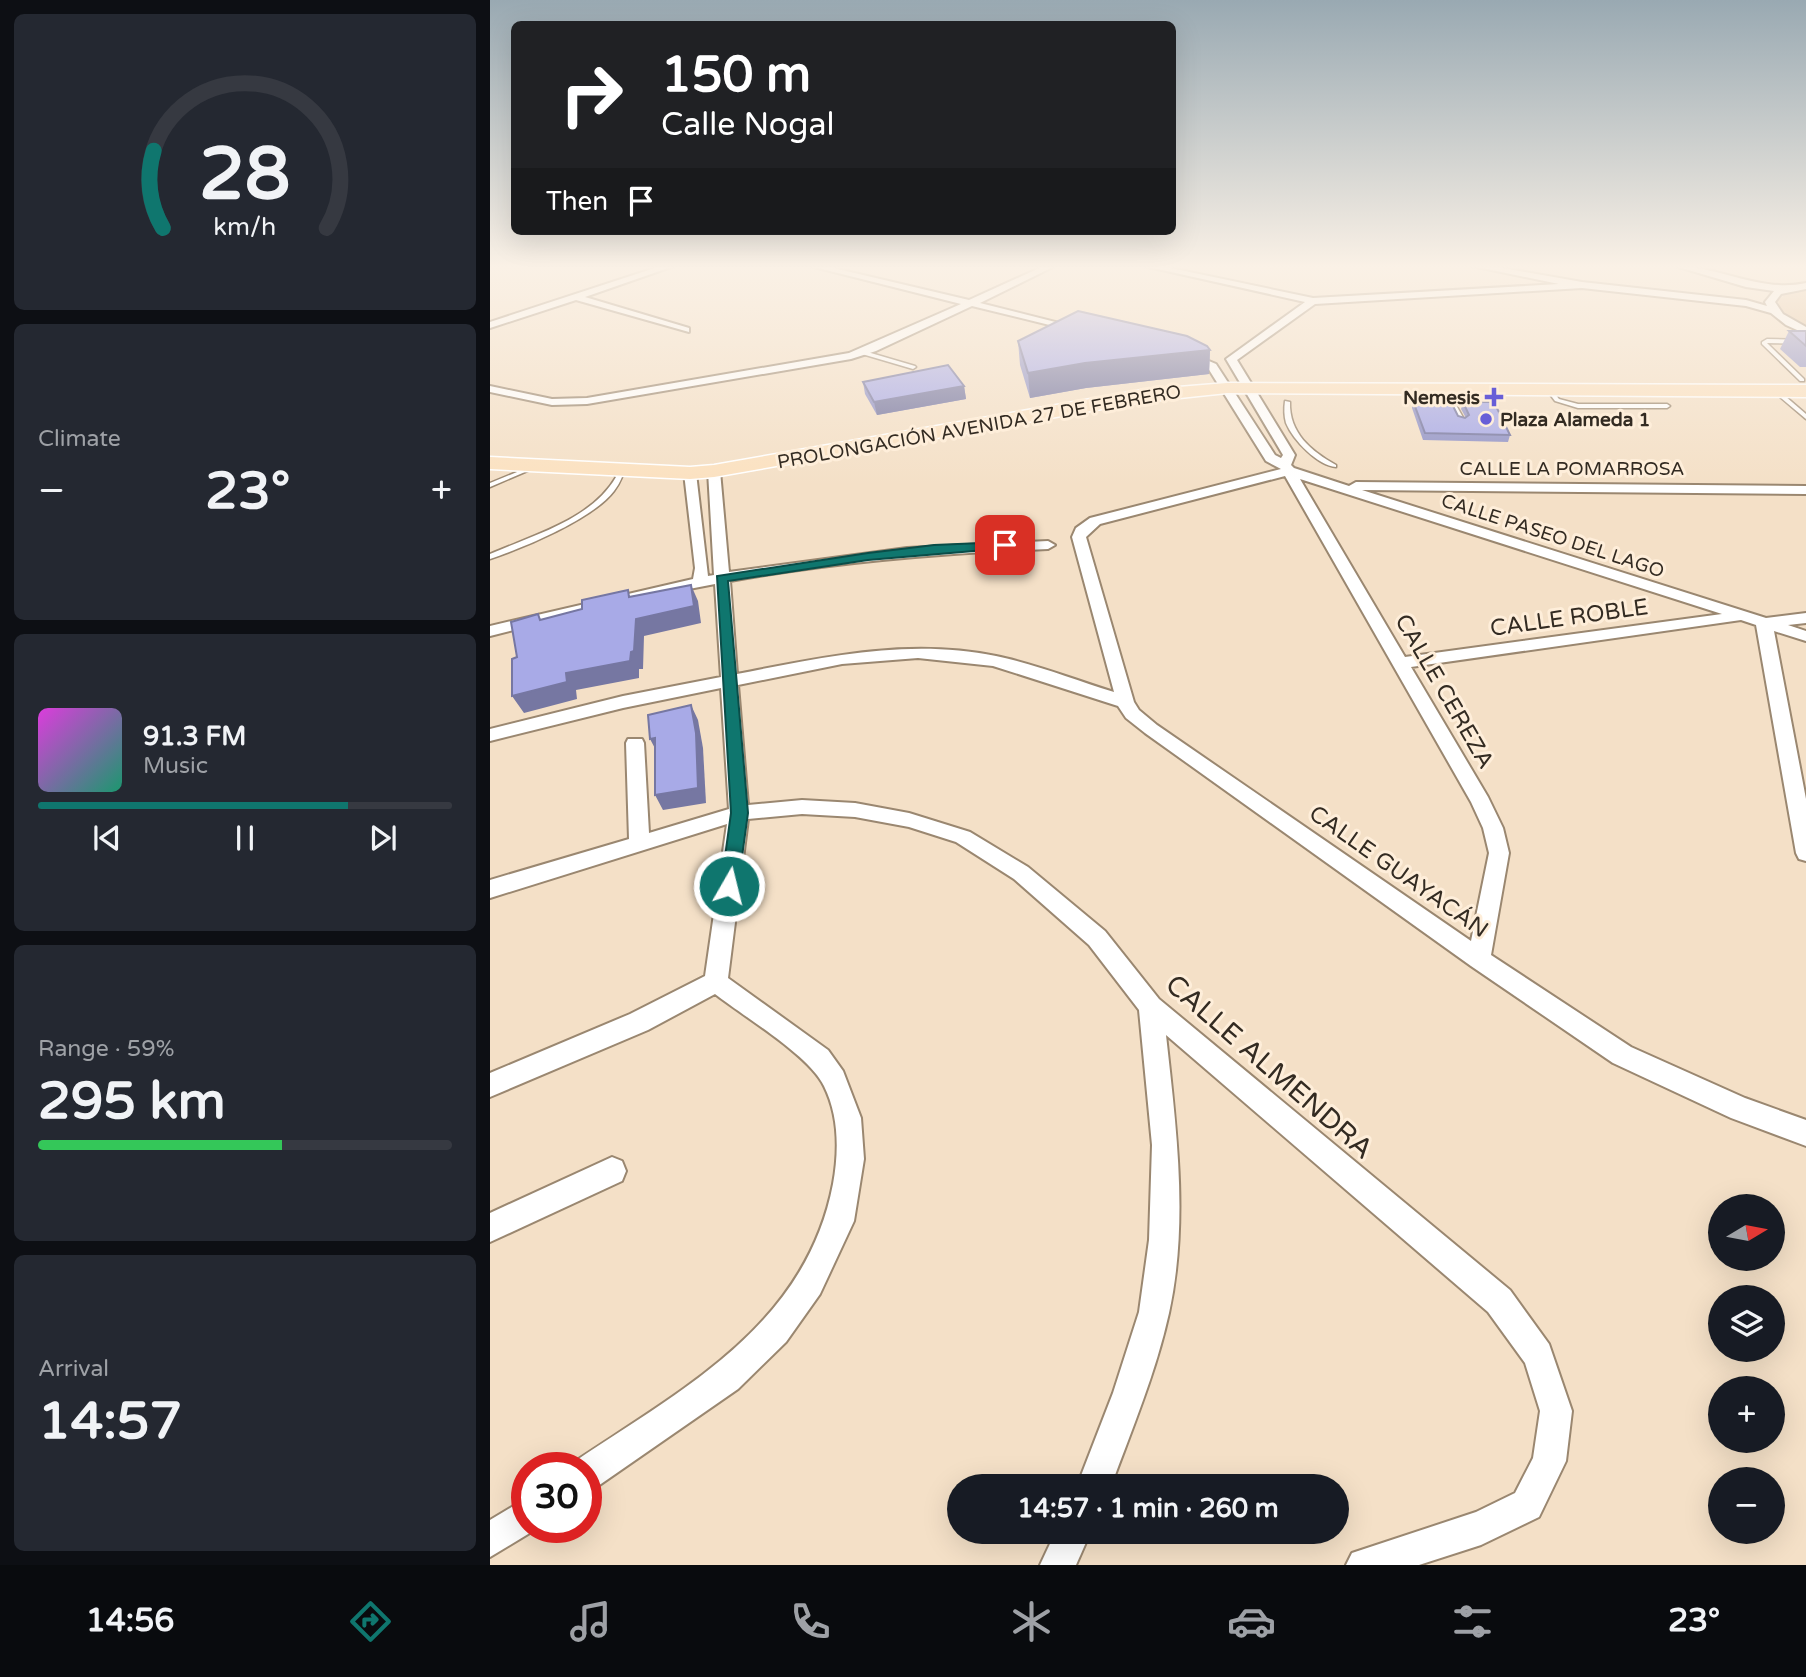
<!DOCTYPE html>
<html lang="en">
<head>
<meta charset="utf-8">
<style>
	body { margin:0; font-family:"Varela Round",sans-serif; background:#242831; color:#f1f3f6; height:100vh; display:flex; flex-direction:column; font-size:26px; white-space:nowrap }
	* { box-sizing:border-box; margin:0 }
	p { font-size:23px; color:#9ea1a6 }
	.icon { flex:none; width:38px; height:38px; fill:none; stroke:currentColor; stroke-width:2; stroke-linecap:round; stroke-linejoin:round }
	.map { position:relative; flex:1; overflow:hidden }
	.sheet { display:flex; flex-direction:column; gap:14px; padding:14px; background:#0d0f14; width:490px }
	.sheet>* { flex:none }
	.hud { position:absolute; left:21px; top:21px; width:665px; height:214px; border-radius:10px; box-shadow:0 7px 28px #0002; background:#202124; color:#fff; overflow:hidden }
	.needle { width:46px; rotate:80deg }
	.controls { position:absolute; left:1218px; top:1194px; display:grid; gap:14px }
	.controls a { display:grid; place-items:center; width:77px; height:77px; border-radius:50%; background:#171b24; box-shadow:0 7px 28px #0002; font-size:35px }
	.speed { position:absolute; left:21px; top:1452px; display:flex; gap:14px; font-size:35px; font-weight:700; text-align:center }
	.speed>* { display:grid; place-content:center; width:91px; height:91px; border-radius:50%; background:#171b24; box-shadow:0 7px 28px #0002; line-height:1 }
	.speed .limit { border:10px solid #d22; background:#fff; color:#111 }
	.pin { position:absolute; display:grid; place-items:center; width:60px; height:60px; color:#fff; margin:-30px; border-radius:14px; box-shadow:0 4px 10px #0006 }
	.me { position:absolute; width:77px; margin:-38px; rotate:8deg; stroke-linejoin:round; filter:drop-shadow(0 0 5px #0008) }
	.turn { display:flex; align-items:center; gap:24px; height:147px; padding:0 35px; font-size:32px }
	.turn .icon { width:91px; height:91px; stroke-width:2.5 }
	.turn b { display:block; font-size:49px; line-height:60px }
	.then { display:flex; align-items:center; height:66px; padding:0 35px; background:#0003; gap:14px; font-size:26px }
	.big { font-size:52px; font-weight:700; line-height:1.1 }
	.sheet .tile { flex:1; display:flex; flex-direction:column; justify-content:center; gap:10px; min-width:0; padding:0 24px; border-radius:10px; background:#242831 }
	.sheet .dial { align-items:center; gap:0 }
	.dial svg { height:182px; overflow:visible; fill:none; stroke:#363941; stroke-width:7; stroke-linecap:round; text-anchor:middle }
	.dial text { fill:#f1f3f6; stroke:none }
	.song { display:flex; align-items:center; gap:21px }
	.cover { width:84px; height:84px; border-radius:10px; background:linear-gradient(135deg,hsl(300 70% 55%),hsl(160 70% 35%)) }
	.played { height:7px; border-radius:4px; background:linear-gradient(90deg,#0f766e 75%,#363941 75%) }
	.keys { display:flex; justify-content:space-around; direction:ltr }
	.heat { display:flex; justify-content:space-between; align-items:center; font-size:38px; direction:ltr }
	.charge { height:10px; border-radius:5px; background:linear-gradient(90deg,#34c759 59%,#363941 0) }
	.trip { position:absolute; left:457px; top:1474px; width:402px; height:70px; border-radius:35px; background:#171b24; box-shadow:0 7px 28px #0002; font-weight:700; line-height:70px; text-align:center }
	.menu { display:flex; height:112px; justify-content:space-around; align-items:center; background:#090b0e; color:#9ea1a6 }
	.menu .icon { width:49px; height:49px }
	.menu .active { color:#0f766e }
	.menu b { font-size:32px; color:#f1f3f6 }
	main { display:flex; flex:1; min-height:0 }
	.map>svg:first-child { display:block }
	.green { fill:#e3c49f }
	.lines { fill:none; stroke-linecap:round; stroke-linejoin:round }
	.lane-casing { stroke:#9a8770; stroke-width:3 }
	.street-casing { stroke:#9a8770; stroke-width:4 }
	.primary-casing { stroke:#fff; stroke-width:3 }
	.lane { fill:#fff; fill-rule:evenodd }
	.street { fill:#fff; fill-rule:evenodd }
	.primary { fill:#fbe1c0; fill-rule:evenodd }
	.wall { fill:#9092c7 }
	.shaded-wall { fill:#7677a2 }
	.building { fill:#a8aae7; stroke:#7677a2; stroke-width:2 }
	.route { fill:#0f766e; stroke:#0a4d48; stroke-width:2 }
	.poi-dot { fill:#685ed7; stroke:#feeeda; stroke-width:2.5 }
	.labels { text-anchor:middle; stroke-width:6; stroke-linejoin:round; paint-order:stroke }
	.far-poi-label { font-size:19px; font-weight:bold; fill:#332b22; stroke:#feeeda; text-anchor:end }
	.far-street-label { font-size:19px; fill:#332b22; stroke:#feeeda }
	.street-label { font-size:23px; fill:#332b22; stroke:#feeeda }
	.near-street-label { font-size:28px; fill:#332b22; stroke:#feeeda }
</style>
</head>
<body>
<main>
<section class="sheet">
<div class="tile dial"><svg viewBox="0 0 100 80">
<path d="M14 69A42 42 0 1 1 86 69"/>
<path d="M14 69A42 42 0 0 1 10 35" stroke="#0f766e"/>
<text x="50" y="56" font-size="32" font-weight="700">28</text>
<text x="50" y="72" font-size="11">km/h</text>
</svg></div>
<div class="tile"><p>Climate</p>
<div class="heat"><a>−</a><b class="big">23°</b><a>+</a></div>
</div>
<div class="tile">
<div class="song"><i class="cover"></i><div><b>91.3 FM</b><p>Music</p></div></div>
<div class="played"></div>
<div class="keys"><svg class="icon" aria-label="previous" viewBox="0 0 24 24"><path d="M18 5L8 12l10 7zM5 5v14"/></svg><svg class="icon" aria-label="pause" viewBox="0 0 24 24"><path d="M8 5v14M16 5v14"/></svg><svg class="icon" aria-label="next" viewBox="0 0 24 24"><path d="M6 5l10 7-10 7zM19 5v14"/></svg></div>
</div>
<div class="tile"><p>Range · 59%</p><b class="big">295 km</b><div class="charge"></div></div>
<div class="tile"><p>Arrival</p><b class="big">14:57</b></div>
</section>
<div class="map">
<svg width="1316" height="1565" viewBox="0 0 1316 1565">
	<rect width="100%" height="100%" fill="#f4e0c7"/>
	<path class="green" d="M1316,288V327L1304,322L1289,310L1288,300L1297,293Z"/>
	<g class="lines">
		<g class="lane-casing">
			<g id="lane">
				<path d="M1277,339L1316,340V344L1277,343L1314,379V381H1310L1272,344V342Z"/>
				<path d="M374,351L425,366L426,367L423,369L372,354V352Z"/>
				<path d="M1059,387L1069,399L1088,404H1177L1180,406L1177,408H1088L1065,401L1056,389Z"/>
				<path d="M952,388L957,389L975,421L974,422L969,421L951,389Z"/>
				<path d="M1284,390H1288L1316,414V419L1284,392Z"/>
				<path d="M795,401L800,402C799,433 821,451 846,465V467C828,466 803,440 796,423C794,416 794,408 795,401Z"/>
				<path d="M44,465L49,466L0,487V483Z"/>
				<path d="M121,468H125L132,477C130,482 127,487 124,491C103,519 33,548 0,559V554C43,535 101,520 126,477L120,469Z"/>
			</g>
		</g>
		<g class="street-casing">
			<g id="street">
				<path d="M171,266H184L95,297L199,328V332L86,300L0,328V322Z"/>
				<path d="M320,266H335L479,300L554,266H565L490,303L593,329L588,332L482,306L386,351L361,359L97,404L62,405L0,392V386L62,399L97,398L359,353L471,304Z"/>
				<path d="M654,266H671L823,298L1069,284L982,266H1001L1092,282L1256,300L1277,306L1275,302L1284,291L1256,287L1185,266C1230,266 1270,293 1316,283V289L1291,294L1285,302L1293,314L1316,327V334L1296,325L1281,313L1256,306L1092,288L825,304L747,360L805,455L801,465L804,468L859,486L866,482L1316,486V494L872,490L1276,618L1316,613V623L1298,625L1316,631V641L1284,631L1316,799V861L1309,859L1306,853L1266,625L1251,620L921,667L998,797L1013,828L1019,853L1001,955L1141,1047L1255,1098L1316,1120V1146L1241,1118L1123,1063L981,966L655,733L636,718L628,706L503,666L428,658L352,664L248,685L258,805L312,800L365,803L419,813L480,832L538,867L615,931L669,999L1020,1290L1059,1344L1082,1411L1076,1461L1049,1517L991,1545L929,1565H856L862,1553L986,1512L1025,1493L1043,1458L1050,1411L1035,1363L998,1312L676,1035C686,1126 699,1222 679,1313C666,1372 642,1429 621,1486H587L623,1393L649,1312L659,1240L662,1145L649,1010L599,945L524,879L466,842L419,827L365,817L312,814L258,819L238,978L338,1050L353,1071L371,1118L374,1159L364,1221L330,1294L296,1342L248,1389L108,1486L96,1491V1468H82L84,1462C193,1389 316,1325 343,1184C349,1151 349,1116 334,1086C319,1055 253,1016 225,994L158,1030L0,1097V1073L140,1014L215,976L237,824L0,898V880L139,839L136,743L138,739H152L154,743L159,833L239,809L231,688L133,708L0,741V729L133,696L231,677L225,584L137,601L0,636V626L203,579L205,568L194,473L200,469L206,473L218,576L224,575L218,471L224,467L230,471L239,572L417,548L558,541L565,545L558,549C451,553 345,562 240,581L247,674C333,657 419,638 506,656C546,664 585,680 624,692L582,537L586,528L600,518L791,469L776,461L718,368L691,355L700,353L726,364L785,455L791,458L793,455L736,359L815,302ZM795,476L981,802L993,828L999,853L981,941L667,725L649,710L644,702L596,537L610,524ZM810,479L1232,614L915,657Z"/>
				<path d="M122,1157L132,1161L136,1171L132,1181L0,1242V1213Z"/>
				<path d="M37,1498V1528H48L0,1557V1520Z"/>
				<path d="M566,1531H601L586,1565H550Z"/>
			</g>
		</g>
		<g class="primary-casing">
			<path id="primary" d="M737,383L1316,385V397L737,393L652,402L224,477L200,479L0,469V457L200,467L224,465L652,390Z"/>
		</g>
		<use href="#lane" class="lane"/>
		<use href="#street" class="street"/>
		<use href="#primary" class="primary"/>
	</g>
	<g class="wall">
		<path d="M1299,331H1316V367H1310L1290,349Z"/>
		<path d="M528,341L720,350L719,374L596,388L540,398L530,365Z"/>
		<path d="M373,382L474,386L476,399L387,415L375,394Z"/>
		<path d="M923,401L976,418L971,409L973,402L1020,435L1018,442L933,440L922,408Z"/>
	</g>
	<g class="shaded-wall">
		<path d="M720,350L719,374L596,388L540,398L538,373L595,363Z"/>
		<path d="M474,386L476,399L387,415L384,402Z"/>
		<path d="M201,585L208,601L211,623L154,636L153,669H149V678L86,690L87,699L34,713L22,696L76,673L141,652L146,619Z"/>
		<path d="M201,705L208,720L213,748L216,803L173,810L165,795Z"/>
		<path d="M165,738L168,754L160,739Z"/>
	</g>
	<g class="building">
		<path d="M588,311L697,336L717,346L720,350L595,363L538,373L528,341Z"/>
		<path d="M1299,331H1316V346Z"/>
		<path d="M458,365L474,386L384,402L373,382Z"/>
		<path d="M923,401L961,402L968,416L975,418L979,415L973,402H1004L1020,435L935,433Z"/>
		<path d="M201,585L204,606L146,619L144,651L141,652L140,661L76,673L77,682L22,696V659L27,657L21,622L48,614L50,620L92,609V600L138,590L139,597Z"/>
		<path d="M201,705L206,733L208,788L165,795V738L160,739L158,715Z"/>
	</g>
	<linearGradient id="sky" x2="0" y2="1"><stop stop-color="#99a9b2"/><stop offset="0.55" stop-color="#faf1e6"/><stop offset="1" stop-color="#faf1e6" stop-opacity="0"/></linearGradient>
	<rect width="1316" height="485" fill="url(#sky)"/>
	<path class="route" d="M515,542L521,545L519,548L378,560L238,581L258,813L248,886L246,890H233L231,886L241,813L227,576L378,553L444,545Z"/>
	<g class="poi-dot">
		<path d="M1000.5 386.5h7v7h7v7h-7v7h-7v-7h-7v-7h7z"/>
		<circle cx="996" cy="419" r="7"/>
	</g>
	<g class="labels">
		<g class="far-poi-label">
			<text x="990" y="404">Nemesis</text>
			<text x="1010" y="426" text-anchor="start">Plaza Alameda 1</text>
		</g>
		<g class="far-street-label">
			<text transform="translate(489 426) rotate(-10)" y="7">PROLONGACIÓN AVENIDA 27 DE FEBRERO</text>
			<text x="1082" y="475">CALLE LA POMARROSA</text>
			<text transform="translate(1063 535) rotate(18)" y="7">CALLE PASEO DEL LAGO</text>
		</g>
		<g class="street-label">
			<text transform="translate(1079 617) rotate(-8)" y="8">CALLE ROBLE</text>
			<text transform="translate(955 691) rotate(60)" y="8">CALLE CEREZA</text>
			<text transform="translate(909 871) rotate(35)" y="8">CALLE GUAYACÁN</text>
		</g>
		<g class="near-street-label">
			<text transform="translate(780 1066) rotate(41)" y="10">CALLE ALMENDRA</text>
		</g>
	</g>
</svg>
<div class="controls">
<a><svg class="needle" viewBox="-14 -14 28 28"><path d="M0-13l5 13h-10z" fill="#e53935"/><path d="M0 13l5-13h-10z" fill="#9ea1a6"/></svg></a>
<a><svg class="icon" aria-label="layers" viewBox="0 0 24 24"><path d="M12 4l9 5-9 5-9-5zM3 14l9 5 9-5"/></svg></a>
<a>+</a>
<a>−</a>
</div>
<div class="speed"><div class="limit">30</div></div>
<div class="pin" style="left:515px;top:545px;background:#d93025"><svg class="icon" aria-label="arrive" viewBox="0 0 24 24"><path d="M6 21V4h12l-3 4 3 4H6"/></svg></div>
<svg class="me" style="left:239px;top:886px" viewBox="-20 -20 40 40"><circle r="17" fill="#0f766e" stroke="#fff" stroke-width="3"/><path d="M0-11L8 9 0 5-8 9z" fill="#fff"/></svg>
<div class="trip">14:57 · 1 min · 260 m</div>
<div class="hud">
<div class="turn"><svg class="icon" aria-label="right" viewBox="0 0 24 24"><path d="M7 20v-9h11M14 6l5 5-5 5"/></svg><div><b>150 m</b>Calle Nogal</div></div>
<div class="then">Then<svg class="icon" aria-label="arrive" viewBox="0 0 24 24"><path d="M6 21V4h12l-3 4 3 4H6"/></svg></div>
</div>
</div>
</main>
<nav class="menu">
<b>14:56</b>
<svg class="icon active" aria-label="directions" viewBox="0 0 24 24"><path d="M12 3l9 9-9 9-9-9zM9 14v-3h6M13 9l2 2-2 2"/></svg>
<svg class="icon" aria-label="music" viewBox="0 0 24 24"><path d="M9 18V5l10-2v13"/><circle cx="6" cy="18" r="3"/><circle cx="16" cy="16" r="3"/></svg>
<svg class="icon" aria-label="phone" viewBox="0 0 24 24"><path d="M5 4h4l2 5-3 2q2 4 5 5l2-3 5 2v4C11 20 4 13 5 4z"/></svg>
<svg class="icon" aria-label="climate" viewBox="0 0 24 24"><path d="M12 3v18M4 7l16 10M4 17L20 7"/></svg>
<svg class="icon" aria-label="car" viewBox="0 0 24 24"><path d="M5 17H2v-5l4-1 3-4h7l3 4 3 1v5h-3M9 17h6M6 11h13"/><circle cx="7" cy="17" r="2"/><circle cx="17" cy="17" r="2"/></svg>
<svg class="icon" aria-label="filters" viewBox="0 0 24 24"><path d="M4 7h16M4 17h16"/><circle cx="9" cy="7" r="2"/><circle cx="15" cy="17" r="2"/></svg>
<b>23°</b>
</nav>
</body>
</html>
